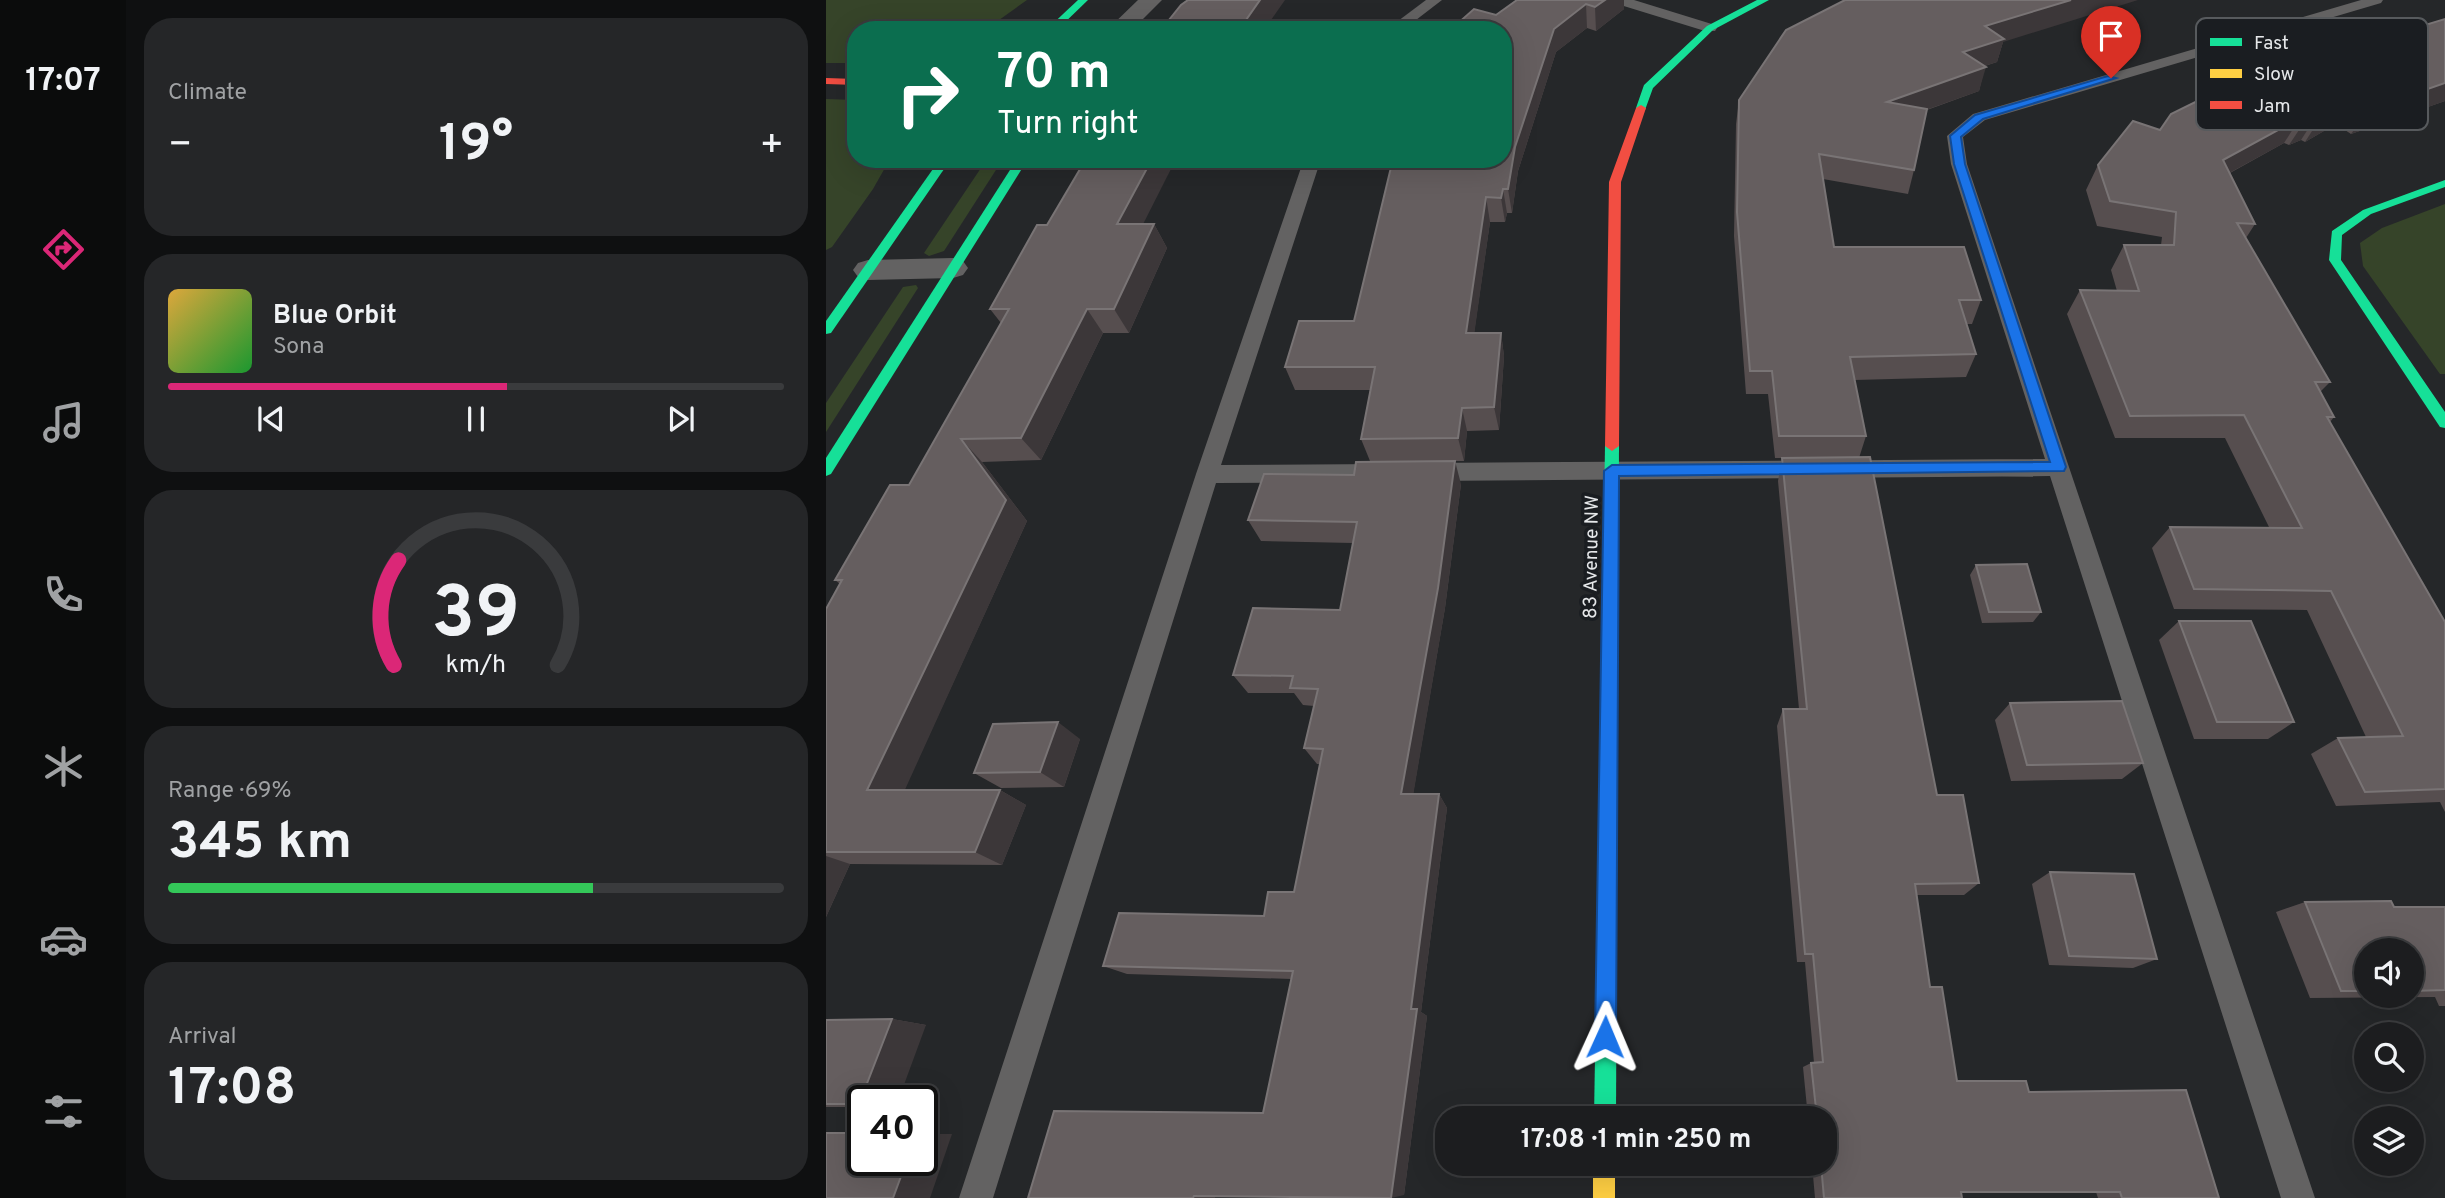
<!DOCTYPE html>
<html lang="en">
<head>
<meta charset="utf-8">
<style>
	body { margin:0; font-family:Overpass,sans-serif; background:#252628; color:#f1f3f6; height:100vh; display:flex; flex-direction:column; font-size:26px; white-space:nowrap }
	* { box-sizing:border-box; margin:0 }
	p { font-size:23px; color:#a0a2a4 }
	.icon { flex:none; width:38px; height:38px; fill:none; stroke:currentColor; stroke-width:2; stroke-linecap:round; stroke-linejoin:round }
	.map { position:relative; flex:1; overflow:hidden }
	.details { display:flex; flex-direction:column; gap:18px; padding:18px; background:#0f1011; width:700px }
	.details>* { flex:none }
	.banner { position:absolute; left:21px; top:21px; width:665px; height:147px; border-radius:28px; box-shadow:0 7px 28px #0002,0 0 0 2px #3a3b3d; background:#0b6e4f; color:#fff; overflow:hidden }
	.controls { position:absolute; left:1528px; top:938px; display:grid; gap:14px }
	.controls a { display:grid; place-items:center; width:70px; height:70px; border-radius:50%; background:#1c1d1f; box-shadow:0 7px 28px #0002,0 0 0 2px #3a3b3d; font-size:35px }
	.speed { position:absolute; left:21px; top:1085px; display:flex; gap:14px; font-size:35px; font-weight:700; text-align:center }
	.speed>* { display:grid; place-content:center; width:91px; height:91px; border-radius:50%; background:#1c1d1f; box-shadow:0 7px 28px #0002,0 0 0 2px #3a3b3d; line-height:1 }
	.speed .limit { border:4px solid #111; border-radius:10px; background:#fff; color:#111 }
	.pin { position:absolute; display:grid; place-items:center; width:60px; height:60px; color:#fff; margin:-72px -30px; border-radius:50% 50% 50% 0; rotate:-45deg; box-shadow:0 0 7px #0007 }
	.pin .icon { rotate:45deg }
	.me { position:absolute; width:77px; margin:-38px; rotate:1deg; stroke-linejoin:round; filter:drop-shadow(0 0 5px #0008) }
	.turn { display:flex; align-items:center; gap:24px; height:147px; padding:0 35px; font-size:32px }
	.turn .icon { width:91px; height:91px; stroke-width:2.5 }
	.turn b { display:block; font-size:49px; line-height:60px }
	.big { font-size:52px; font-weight:700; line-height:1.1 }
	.details .tile { flex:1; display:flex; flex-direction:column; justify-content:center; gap:10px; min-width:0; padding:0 24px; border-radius:28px; background:#252628 }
	.details .dial { align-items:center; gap:0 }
	.dial svg { height:182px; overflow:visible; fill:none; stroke:#3a3b3d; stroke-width:7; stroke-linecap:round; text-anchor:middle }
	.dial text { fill:#f1f3f6; stroke:none }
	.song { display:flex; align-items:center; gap:21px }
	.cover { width:84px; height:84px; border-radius:10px; background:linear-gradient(135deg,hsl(40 70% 55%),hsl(130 70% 35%)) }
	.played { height:7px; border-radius:4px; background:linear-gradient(90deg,#db2777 55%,#3a3b3d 55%) }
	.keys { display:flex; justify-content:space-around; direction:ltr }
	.heat { display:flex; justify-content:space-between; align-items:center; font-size:38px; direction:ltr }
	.charge { height:10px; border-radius:5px; background:linear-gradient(90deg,#34c759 69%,#3a3b3d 0) }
	.trip { position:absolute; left:609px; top:1106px; width:402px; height:70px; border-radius:28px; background:#1c1d1f; box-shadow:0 7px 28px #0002,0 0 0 2px #3a3b3d; font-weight:700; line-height:70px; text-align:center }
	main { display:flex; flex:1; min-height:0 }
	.tabs { display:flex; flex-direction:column; width:126px; justify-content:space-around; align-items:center; background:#0b0c0c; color:#a0a2a4 }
	.tabs .icon { width:49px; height:49px }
	.tabs .on { color:#db2777 }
	.tabs b { font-size:32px; color:#f1f3f6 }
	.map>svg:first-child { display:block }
	.green { fill:#364429 }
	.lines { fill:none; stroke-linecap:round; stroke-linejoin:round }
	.lane { fill:#636262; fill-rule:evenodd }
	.street { fill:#636262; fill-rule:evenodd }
	.fast { fill:#16e098; fill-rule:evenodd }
	.slow { fill:#ffcf43; fill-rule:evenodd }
	.jam { fill:#f24e42; fill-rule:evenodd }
	.wall { fill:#564e4f; fill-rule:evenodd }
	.shaded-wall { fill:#3c3739 }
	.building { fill:#655e5f; stroke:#797475; stroke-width:2 }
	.route { fill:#1a73e8; stroke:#114b97; stroke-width:2 }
	.labels { text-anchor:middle; stroke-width:7; stroke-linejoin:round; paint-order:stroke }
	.street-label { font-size:19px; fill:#e5e7e9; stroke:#1a1d21 }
	.key { fill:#1a1d21; stroke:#575a5d; stroke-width:2 }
	.key-label { font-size:19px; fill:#e5e7e9 }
</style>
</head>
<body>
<main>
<nav class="tabs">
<b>17:07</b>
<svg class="icon on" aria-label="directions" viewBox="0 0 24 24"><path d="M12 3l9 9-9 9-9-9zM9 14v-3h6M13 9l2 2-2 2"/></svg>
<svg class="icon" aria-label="music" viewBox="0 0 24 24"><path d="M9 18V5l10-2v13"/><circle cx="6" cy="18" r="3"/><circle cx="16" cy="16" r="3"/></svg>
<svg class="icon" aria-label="phone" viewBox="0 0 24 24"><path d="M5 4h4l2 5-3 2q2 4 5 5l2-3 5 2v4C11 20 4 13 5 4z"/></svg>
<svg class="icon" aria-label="climate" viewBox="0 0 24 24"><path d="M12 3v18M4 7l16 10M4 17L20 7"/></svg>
<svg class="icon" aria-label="car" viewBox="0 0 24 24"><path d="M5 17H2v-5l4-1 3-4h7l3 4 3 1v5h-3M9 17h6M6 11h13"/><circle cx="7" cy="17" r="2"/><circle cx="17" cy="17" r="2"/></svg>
<svg class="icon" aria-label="filters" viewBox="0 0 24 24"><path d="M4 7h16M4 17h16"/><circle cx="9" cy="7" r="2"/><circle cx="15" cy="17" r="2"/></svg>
</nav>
<section class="details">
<div class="tile"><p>Climate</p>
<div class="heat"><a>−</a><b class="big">19°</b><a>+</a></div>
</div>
<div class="tile">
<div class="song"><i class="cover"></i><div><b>Blue Orbit</b><p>Sona</p></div></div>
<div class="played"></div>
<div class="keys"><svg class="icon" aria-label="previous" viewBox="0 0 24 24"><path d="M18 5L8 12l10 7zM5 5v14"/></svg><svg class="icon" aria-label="pause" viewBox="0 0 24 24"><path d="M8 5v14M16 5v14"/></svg><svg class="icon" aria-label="next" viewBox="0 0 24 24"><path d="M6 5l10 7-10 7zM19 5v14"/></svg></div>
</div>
<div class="tile dial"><svg viewBox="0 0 100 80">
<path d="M14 69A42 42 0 1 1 86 69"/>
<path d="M14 69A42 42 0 0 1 16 23" stroke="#db2777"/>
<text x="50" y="56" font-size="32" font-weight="700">39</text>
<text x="50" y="72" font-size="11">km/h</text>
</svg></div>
<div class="tile"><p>Range · 69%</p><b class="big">345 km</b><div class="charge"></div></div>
<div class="tile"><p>Arrival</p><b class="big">17:08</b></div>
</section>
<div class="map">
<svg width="1619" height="1198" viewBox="0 0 1619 1198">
	<rect width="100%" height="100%" fill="#252729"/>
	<g class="green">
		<path d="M0,0H201L159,30H30V63H0Z"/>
		<path d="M0,99L30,100V159H64L47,189L6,247L0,250Z"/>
		<path d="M161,159H177L118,251L103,256L98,253Z"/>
		<path d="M1619,204V374H1614L1537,266L1534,243L1556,228Z"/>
		<path d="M90,285L92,288L0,432V403L77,287Z"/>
	</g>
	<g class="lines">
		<g class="lane">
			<path d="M600,0H616L577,30H560Z"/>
			<path d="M786,0H808L889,25L891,28L889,31H879L788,3Z"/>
			<path d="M1535,0H1557L1555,3L1159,120L1137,137L1141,164L1489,1198H1455L1224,476L600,481L592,478L589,472L592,466L600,463L1219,459L1125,164L1121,136L1147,114Z"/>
			<path d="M478,159H495L395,465L560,464L568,467L571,473L568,479L560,482L390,483L167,1198H133L370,474Z"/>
		</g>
		<g class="street">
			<path d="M312,0H336L306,30H281Z"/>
			<path d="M127,258L137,261L142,268L137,275L127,278L42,280L32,277L27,270L32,263L42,260Z"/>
		</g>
		<g class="fast">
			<path d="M252,0H262L231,30H220Z"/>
			<path d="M931,0H943L887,30L827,88L819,110H811L810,108L818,85L881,26Z"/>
			<path d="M114,159H125L5,333L0,334V321Z"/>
			<path d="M191,159H202L5,474L0,476V458Z"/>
			<path d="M1619,180V187L1545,214L1516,235L1515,260L1619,412V428L1614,427L1503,260L1506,231L1537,210Z"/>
			<path d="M786,441L793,446L790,1118H768L779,446Z"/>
		</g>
		<rect class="slow" x="767" y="1164" width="22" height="34"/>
		<g class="jam">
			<path d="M0,78L30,79V85L0,84Z"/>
			<path d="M815,105L820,108L795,182L793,446L786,451L779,446L783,182L810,108Z"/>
		</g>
	</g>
	<g class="wall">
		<path d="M798,0V9L770,31L761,28L730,52L692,171L686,213H681L679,222H664L648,333H675L678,356L673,430L641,431L638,461H544L535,439L544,390H469L459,367L528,321L677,159L670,15Z"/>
		<path d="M1619,19V101L1525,134L1510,124L1479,142L1475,140L1463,145L1458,143L1404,173L1429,224L1420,238L1504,382L1494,392L1508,417L1504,422L1619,622V812L1614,802L1510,806L1485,754L1512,738L1540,737L1481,610L1348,609L1326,548L1344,527H1443L1399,438H1289L1241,314L1254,290L1291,291L1285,270L1298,245H1335L1336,237L1271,226L1260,190L1272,165L1334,130L1530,46Z"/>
		<path d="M1177,42L1171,62L1159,66L1153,91L1101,110L1088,170L1082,194L997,179L1008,247L1155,300L1146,324H1140L1150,354L1140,377L1029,380L1040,436L1033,458L1111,795L1153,883L1138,895H1091L1104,987L1131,1081L1203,1092L1393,1198H1272L1270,1192H1135L1136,1198H989L986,1164H999V1118H982L977,1067L985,1063H988L979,962H971L951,726L957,709H973L952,481L956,458H949L942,394H920L908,236L910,124L913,100Z"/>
		<path d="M328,224L341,248L303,333H277L215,460L156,462L201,521L78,790H174L200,805L176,865L24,864L0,917V609L14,584L9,580L83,485L175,323L164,309L221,225Z"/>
		<path d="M635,484L619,608L587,794H613L621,808L595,1012L601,1016L578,1195L389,1196V1198H202L437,1113L465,979L301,974L277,966L438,916L468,892L494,764H491L478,748L488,706L477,705L468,693H422L407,675L514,610L527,543L435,541L422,520Z"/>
		<path d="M1150,565L1215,612L1207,622L1156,623L1144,575Z"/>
		<path d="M1353,621L1468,722L1442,739H1368L1333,640Z"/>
		<path d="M1184,703L1317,763L1296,779L1185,781L1169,720Z"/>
		<path d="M254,739L238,787L175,788L148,773Z"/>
		<path d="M1224,872L1331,959L1307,968L1223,965L1206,884Z"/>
		<path d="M1479,902L1568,907H1619V1006H1613L1609,997L1484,998L1450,912ZM1540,950H1586V996H1540Z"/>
		<path d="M66,1019L100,1025L37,1101V1107H0V1020Z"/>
	</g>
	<g class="shaded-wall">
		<path d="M434,0H459L438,30H413Z"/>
		<path d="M779,0H798V9L770,31L769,7Z"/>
		<path d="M1245,0H1312L1177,42L1171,62L1130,75L1137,52L1159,26Z"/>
		<path d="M760,4L761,28L730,52L692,171L686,213L682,189L689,147L728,29Z"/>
		<path d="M1160,67L1153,91L1055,126L1061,102Z"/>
		<path d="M1619,83V101L1525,134L1542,110Z"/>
		<path d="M1526,100L1510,124L1479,142L1495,117Z"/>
		<path d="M1491,115L1475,140L1463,145L1479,121Z"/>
		<path d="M1474,118L1458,143L1383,184L1397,160Z"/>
		<path d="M326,159H350L305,248L291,224Z"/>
		<path d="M677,189L681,213L679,222L675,198Z"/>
		<path d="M660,197L664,222L645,357L640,333Z"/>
		<path d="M328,224L341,248L303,333L288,309Z"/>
		<path d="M261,309L277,333L215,460L195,438Z"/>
		<path d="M675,333L678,356L673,430L668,407Z"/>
		<path d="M636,408L641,431L638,461L632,438Z"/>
		<path d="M135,439L156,462L201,521L72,805L41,790Z"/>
		<path d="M629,461L635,484L619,608L585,808L575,794Z"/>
		<path d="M232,722L254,739L238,787L214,772Z"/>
		<path d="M174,790L200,805L176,865L149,852Z"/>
		<path d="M613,794L621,808L595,1012L601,1016L578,1195L565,1198L585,1009Z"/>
		<path d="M0,856L24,864L0,917Z"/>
		<path d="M66,1019L100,1025L72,1101H37V1104H33Z"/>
		<path d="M96,1134H126L104,1198H67L81,1160H96Z"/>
		<path d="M390,1193L389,1198H367L368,1196Z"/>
	</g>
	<g class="building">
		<path d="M362,0H434L413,30H335L355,5Z"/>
		<path d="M691,0H779L769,7L760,4L728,29L689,147L682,189H677L675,198L660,197L640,333H675L668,407L636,408L632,438L535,439L549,367H459L473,321H528L567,159H677V30H628L631,24L648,9L670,15Z"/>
		<path d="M1019,0H1245L1159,26L1178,39L1137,52L1160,67L1061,102L1101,109L1088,170L993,154L1008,247H1138L1155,300H1133L1150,354L1024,357L1040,436H953L946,371H924L911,212L913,100L960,30Z"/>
		<path d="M1619,19V83L1542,110L1526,100L1495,117L1491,115L1479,121L1474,118L1397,160L1429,224L1411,223L1504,382H1489L1508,417H1501L1619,622V789L1539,792L1512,738L1577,736L1505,591L1368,589L1344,527L1476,528L1418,415L1304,416L1254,290L1313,291L1298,245H1348L1350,212L1284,201L1272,165L1307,121L1334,130L1345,114L1422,76L1530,46Z"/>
		<path d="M260,159H326L291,224H328L288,309H261L195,438L135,439L180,500L41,790H174L149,852H0V609L16,580H9L64,485H83L183,309H164L211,225H221Z"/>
		<path d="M1044,457L1111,795H1137L1153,883L1089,884L1104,987H1116L1131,1081H1200L1203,1092L1360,1090L1393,1198H1296L1294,1192H1135L1136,1198H998L995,1164H999V1118H991L985,1063L997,1062L987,954H979L957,709H981L956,458Z"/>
		<path d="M629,461L612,588L575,794H613L585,1009H591L565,1198L368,1196L367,1198H202L228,1111L437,1113L467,971L277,966L293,913L438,916L442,892H468L497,749L478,748L492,689L464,688L467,676L407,675L427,608L514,610L531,522L422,520L438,474L528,475L530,462Z"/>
		<path d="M1201,564L1215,612H1163L1150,565Z"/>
		<path d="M1353,621H1425L1468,722H1391Z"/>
		<path d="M1296,701L1317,763L1201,765L1184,703Z"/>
		<path d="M232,722L214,772L148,773L167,724Z"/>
		<path d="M1224,872L1308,874L1331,959L1243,956Z"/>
		<path d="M1565,901L1568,907H1619V990L1586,991V950H1540V991H1515L1479,902Z"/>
		<path d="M66,1019L33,1104H0V1020Z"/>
		<path d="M0,1133H37V1160H81L67,1198H0Z"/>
	</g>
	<path class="route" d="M1282,76L1290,78L1157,119L1135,137L1139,164L1240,467L1238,471L793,476L790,1037L787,1045L779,1048L772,1045L769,1037L778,471L786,465L1224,462L1128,164L1124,136L1149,115Z"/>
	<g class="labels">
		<g class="street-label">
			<text transform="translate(764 557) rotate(-89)" y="7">83 Avenue NW</text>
		</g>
	</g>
	<rect x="1370" y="18" width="232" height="112" rx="10" class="key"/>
	<rect x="1384" y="38" width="32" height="8" fill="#16e098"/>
	<rect x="1384" y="69" width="32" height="9" fill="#ffcf43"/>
	<rect x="1384" y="101" width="32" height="8" fill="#f24e42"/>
	<g class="key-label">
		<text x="1428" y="49">Fast</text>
		<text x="1428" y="80">Slow</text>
		<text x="1428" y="112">Jam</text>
	</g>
</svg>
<div class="controls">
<a><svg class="icon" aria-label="sound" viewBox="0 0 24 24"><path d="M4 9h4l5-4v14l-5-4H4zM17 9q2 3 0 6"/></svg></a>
<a><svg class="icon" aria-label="search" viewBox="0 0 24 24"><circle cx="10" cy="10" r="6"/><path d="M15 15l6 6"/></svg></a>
<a><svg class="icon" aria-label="layers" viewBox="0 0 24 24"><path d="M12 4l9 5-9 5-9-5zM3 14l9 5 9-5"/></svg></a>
</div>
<div class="speed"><div class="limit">40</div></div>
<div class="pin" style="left:1285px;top:78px;background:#d93025"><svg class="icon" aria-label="arrive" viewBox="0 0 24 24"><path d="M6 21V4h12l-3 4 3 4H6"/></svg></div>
<svg class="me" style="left:779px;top:1037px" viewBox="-20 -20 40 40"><path d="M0-17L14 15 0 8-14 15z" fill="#1a73e8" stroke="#fff" stroke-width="4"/></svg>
<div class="trip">17:08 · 1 min · 250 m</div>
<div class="banner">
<div class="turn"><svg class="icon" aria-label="right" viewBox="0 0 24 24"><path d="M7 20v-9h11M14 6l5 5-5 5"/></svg><div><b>70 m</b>Turn right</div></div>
</div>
</div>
</main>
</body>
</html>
